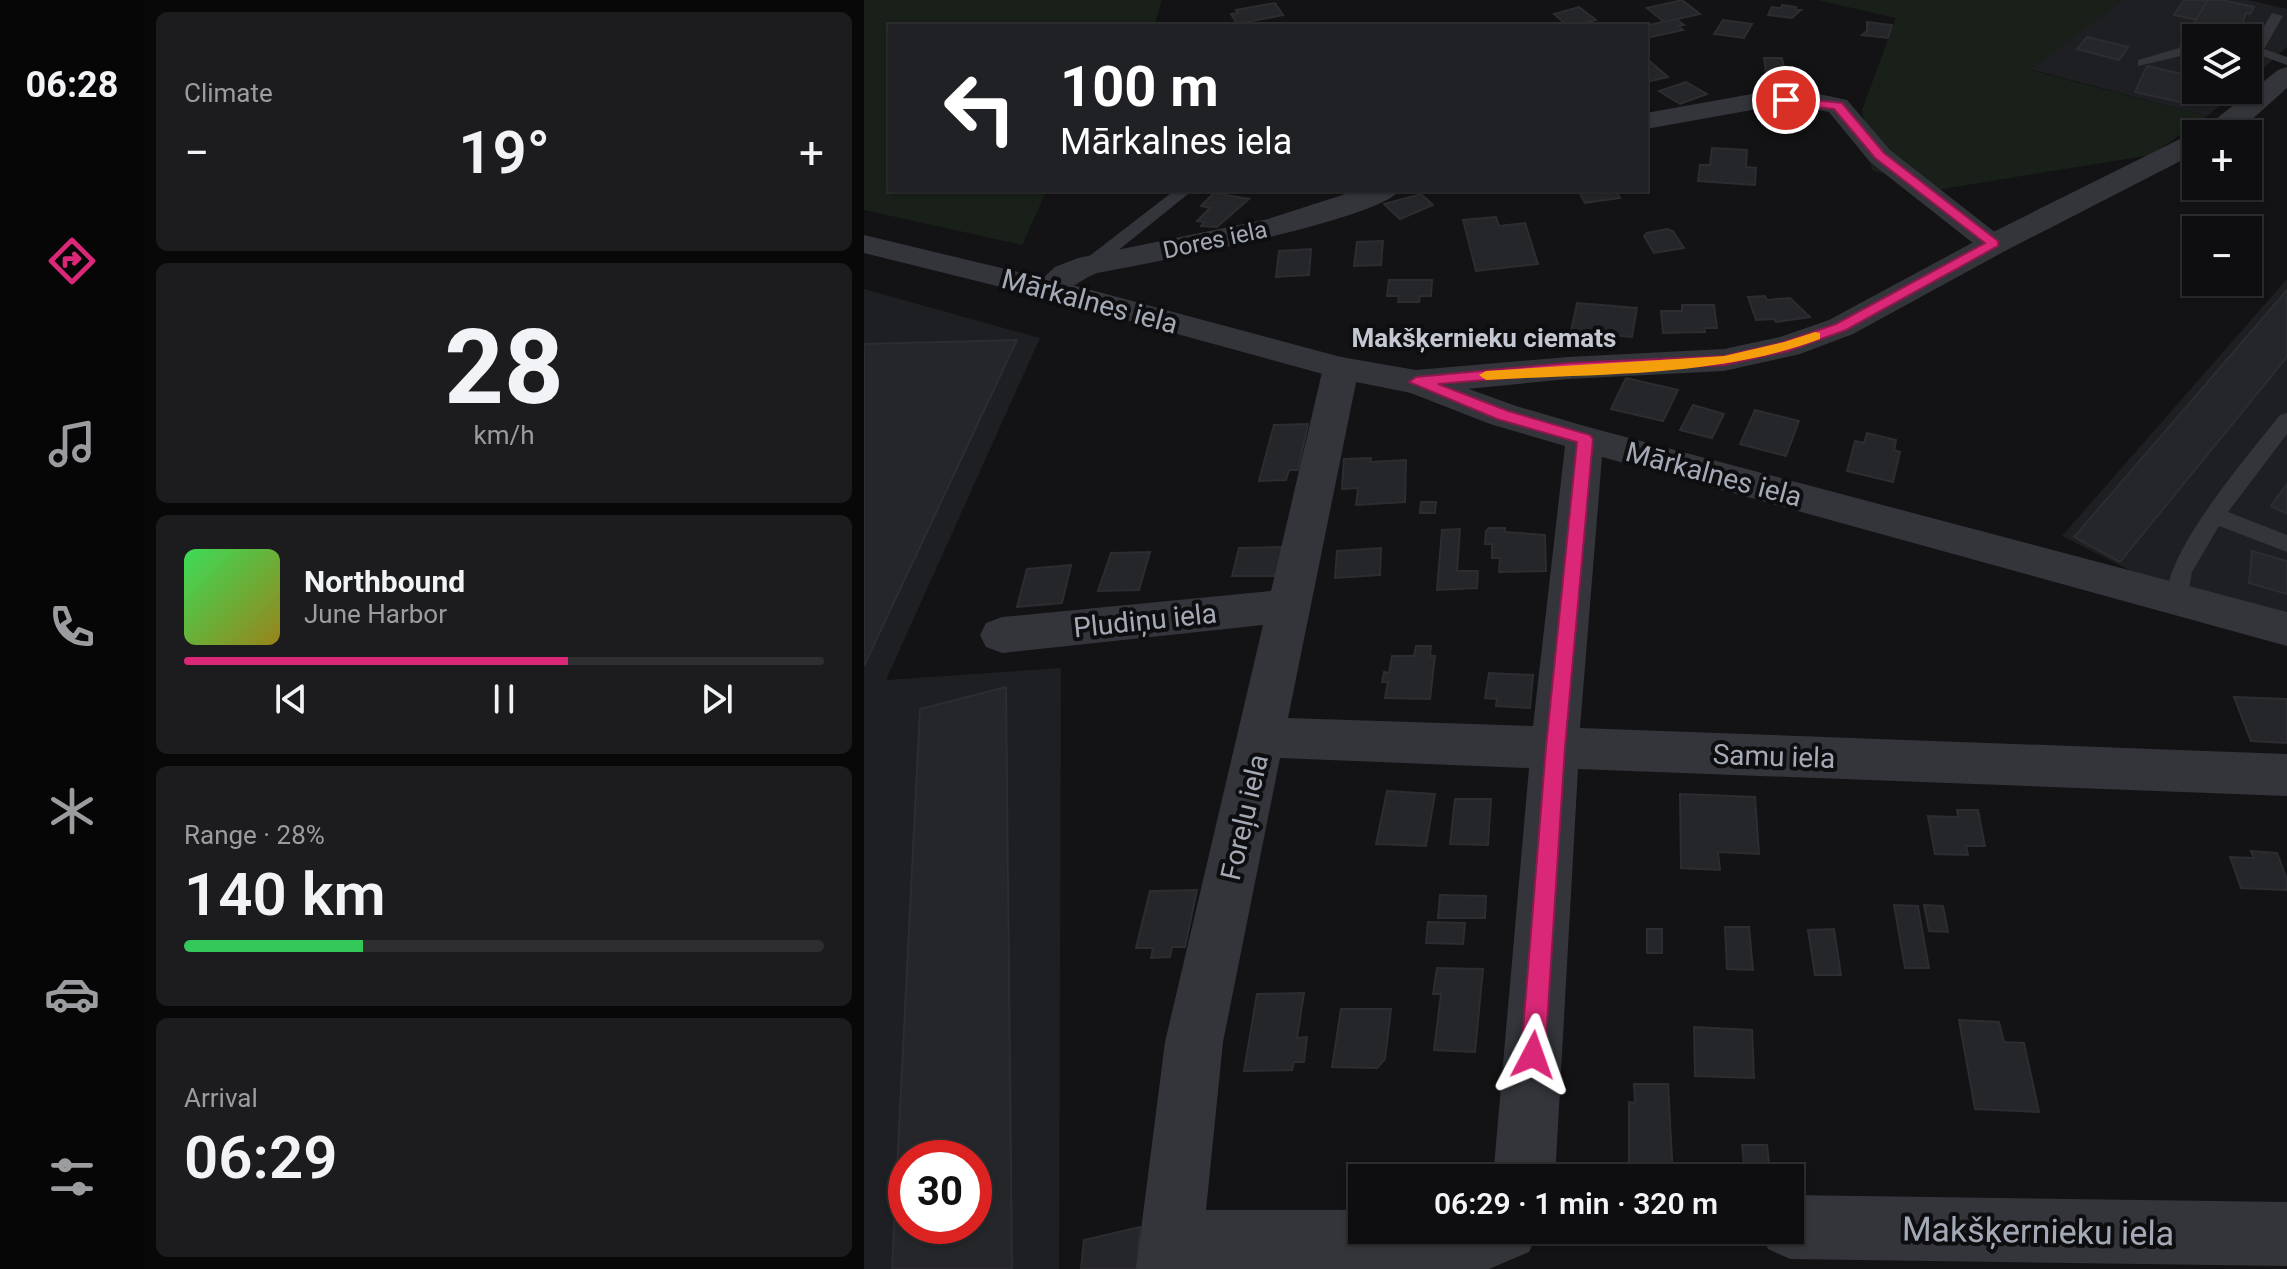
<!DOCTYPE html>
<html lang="en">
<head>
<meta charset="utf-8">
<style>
	body { margin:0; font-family:Roboto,sans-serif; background:#1c1c1e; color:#f1f3f6; height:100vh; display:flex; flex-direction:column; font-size:30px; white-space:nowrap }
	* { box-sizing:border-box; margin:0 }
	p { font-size:26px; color:#9b9c9f }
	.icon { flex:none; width:44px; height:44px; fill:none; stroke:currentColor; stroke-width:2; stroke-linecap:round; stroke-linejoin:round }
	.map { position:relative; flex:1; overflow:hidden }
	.drawer { display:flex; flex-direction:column; gap:12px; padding:12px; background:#080809; width:720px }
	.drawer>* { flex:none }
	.top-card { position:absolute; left:24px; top:24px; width:760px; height:168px; border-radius:0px; box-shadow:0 2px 6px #0004,0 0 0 2px #2e2e30; background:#202124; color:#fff; overflow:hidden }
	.buttons { position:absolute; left:1318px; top:24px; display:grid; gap:16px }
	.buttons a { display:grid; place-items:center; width:80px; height:80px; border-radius:0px; background:#0e0e10; box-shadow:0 2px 6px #0004,0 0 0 2px #2e2e30; font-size:40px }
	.speed { position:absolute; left:24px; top:1140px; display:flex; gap:16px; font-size:40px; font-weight:700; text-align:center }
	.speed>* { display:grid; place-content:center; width:104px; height:104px; border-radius:50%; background:#0e0e10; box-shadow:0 2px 6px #0004,0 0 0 2px #2e2e30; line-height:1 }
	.speed .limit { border:12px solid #d22; background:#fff; color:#111 }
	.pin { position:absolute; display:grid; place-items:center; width:68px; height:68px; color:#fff; margin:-34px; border:4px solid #fff; border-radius:50%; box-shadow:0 2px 8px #0007 }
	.me { position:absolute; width:88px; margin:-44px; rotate:4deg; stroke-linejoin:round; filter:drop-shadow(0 0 6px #0008) }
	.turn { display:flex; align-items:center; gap:28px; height:168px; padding:0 40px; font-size:36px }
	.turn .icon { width:104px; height:104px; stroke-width:2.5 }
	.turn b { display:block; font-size:56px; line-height:68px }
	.big { font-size:60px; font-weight:600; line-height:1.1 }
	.drawer .card { flex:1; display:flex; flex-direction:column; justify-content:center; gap:12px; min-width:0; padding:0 28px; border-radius:12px; background:#1c1c1e }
	.drawer .dial { align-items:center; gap:0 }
	.dial b { font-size:104px; line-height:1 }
	.song { display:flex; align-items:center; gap:24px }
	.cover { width:96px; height:96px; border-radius:12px; background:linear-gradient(135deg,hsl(130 70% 55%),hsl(50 70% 35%)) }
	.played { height:8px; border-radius:4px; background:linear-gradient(90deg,#db2777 60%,#2e2e30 60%) }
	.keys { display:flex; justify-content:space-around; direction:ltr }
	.heat { display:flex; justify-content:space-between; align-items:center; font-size:44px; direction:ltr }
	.charge { height:12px; border-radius:6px; background:linear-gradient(90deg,#34c759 28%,#2e2e30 0) }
	.trip { position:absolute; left:484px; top:1164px; width:456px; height:80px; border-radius:0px; background:#0e0e10; box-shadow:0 2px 6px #0004,0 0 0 2px #2e2e30; font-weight:600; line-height:80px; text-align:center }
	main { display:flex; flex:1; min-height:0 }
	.tab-bar { display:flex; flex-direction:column; width:144px; justify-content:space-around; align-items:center; background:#060606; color:#9b9c9f }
	.tab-bar .icon { width:56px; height:56px }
	.tab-bar .active { color:#db2777 }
	.tab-bar b { font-size:36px; color:#f1f3f6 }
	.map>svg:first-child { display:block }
	.built { fill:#1e1f22; fill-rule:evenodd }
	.green { fill:#182019 }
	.building { fill:#252629; stroke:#2c2c31; stroke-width:2; fill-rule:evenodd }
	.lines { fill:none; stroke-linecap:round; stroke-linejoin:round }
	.service { fill:#33353a; fill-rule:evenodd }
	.minor { fill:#33353a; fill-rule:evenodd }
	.tertiary { fill:#33353a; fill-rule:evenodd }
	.route { fill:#db2777; stroke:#8e194d; stroke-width:2 }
	.slow { fill:#f59e0b }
	.labels { text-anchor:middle; stroke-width:8; stroke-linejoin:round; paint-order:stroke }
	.far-street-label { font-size:24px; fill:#a3aab6; stroke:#0e0e10 }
	.far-neighbourhood-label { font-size:26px; font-weight:bold; fill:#c4c8d2; stroke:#0e0e10 }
	.street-label { font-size:28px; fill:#a3aab6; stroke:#0e0e10 }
	.near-street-label { font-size:34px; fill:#a3aab6; stroke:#0e0e10 }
</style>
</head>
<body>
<main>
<nav class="tab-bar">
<b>06:28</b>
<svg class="icon active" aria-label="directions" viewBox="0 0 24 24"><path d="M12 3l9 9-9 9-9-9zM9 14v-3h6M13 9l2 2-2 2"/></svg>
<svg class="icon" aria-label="music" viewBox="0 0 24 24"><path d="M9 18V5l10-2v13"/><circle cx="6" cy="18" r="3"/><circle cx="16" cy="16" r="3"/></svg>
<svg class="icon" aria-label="phone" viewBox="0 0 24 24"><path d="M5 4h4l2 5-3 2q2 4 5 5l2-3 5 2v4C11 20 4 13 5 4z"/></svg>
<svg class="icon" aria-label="climate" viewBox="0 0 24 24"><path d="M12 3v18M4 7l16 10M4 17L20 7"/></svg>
<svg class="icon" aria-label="car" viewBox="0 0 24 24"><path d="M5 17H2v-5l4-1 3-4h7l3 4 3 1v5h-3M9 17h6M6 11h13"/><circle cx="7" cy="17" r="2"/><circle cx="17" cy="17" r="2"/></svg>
<svg class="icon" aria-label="filters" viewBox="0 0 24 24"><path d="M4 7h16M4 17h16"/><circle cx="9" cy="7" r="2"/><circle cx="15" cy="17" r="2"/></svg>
</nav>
<section class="drawer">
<div class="card"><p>Climate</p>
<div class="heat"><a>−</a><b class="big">19°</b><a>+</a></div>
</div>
<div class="card dial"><b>28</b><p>km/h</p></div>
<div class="card">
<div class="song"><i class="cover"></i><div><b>Northbound</b><p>June Harbor</p></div></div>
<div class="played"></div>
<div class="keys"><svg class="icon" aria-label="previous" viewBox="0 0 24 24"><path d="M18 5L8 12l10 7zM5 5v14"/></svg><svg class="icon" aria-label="pause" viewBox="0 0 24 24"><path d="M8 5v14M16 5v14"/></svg><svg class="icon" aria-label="next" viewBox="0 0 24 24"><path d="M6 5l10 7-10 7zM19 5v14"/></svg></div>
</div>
<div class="card"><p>Range · 28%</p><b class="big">140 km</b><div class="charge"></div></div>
<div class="card"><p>Arrival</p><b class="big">06:29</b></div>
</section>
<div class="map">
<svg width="1423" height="1269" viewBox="0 0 1423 1269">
	<rect width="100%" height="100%" fill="#131315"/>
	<g class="built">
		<path d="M1258,0H1384L1423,9V47L1384,82V38H1332V90H1375L1343,116L1165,69Z"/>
		<path d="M1423,279V614L1291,583L1198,536Z"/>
		<path d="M0,289L176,338L22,680L197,668L195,1269H0ZM42,1158H110V1226H42Z"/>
	</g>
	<g class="green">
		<path d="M0,0H298L290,26H26V190H183L158,245L0,210Z"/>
		<path d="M953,0H1258L1166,70L1343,116L1287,155L1072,190L1008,170L998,110L1032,18Z"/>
	</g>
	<g class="building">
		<path d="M818,0L836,14L800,22L783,8Z"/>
		<path d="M1320,0H1344L1333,20L1310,15Z"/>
		<path d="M1344,0H1358L1390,7L1386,14L1382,13L1375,33L1330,23Z"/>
		<path d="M411,3L419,15L373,24L367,14L374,13L372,10Z"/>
		<path d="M918,5L932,7V10H937L928,18L904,15L908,7L917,8Z"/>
		<path d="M715,7L732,20L704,26L690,14Z"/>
		<path d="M812,19L820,25L814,26L819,30L782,38L780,26Z"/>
		<path d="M859,20L888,24L880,38L850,34Z"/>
		<path d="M1003,22L1028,25L1024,38L998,35L1003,31Z"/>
		<path d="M1223,37L1264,47L1255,60L1213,49Z"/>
		<path d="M782,58L804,77L782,82Z"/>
		<path d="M900,58H918L921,72H902Z"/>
		<path d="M1283,66L1332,77L1325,104L1271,92Z"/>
		<path d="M822,82L843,94L816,104L795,91Z"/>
		<path d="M848,148L883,150L882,167L892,168L891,185L834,181L836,165H846Z"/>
		<path d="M714,190H752L756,198L721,203Z"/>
		<path d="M350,193L385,199L353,227L337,226L340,222L333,221L346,208L337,206Z"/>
		<path d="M557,194L569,205L536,219L520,204Z"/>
		<path d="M632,217L635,226L661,223L674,264L612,271L599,220Z"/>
		<path d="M803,229L809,231L820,248L790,253L780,236L783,233Z"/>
		<path d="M519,241L517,265L490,266L493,242Z"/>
		<path d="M447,249L445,275L412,277L415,251Z"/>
		<path d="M525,280H568L567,296H556L555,302H534L535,296H523Z"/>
		<path d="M1423,290V357L1256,562L1210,537Z"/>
		<path d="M901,296L903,300L926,298L946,317L912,322L910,319L892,320L884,297Z"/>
		<path d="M713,303L773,308L768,337L707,331Z"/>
		<path d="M818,305H850L853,328H840L841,332L799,333L797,311H818Z"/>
		<path d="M153,340L0,666V344Z"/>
		<path d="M762,378L814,390L799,421L747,409Z"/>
		<path d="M829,405L860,414L848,438L816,430Z"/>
		<path d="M891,410L935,421L922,456L876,444Z"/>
		<path d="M444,424L434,470H425L422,480L395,481L410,425Z"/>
		<path d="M1003,433L1032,440L1030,450L1036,452L1029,482L983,471L991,441L1000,443Z"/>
		<path d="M507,458L506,462L542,460L541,502L492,505L494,488L478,489L480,459Z"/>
		<path d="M1423,484V514L1407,506Z"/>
		<path d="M557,502H572L571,513H556Z"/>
		<path d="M625,528H641V532L681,535L682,571L635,572L636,558H628V544H621L622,531Z"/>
		<path d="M596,529L593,571H614L613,588L573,590L578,530Z"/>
		<path d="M418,547L412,576H368L375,548Z"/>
		<path d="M517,548L516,575L471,578L473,551Z"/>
		<path d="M1388,551L1423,561V594L1385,583Z"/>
		<path d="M286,552L275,590L234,591L247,553Z"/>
		<path d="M207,565L198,603L153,607L163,569Z"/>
		<path d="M552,646H567L566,656H571L566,699L521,698L524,682H518L520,672L525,673L528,656H550Z"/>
		<path d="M625,673L669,675L666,708L632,706L633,699L621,698Z"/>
		<path d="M142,687L148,1269H28L56,709ZM42,1158H110V1226H42Z"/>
		<path d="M1370,697L1423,699V743L1387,741Z"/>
		<path d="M523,791L571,794L562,846L512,844Z"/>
		<path d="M816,794L891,797L895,854L854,852L856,870L817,868Z"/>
		<path d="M591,799H627L624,845L586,844Z"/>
		<path d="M1093,810H1114L1121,846H1102L1104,855L1071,854L1064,816L1094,817Z"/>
		<path d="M1387,851L1413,853L1423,880V890L1377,888L1366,857L1390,858Z"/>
		<path d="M333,890L321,947H308L306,957L287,958L289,948H272L286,891Z"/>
		<path d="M576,895L622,896L621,918H574Z"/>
		<path d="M1030,905L1054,906L1065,968H1041Z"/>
		<path d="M1060,905L1079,906L1084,932L1065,931Z"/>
		<path d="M564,922L601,923L599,944L562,943Z"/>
		<path d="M861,927H885L889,970L863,969Z"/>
		<rect x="783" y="929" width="15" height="24"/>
		<path d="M970,929L977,975H951L944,930Z"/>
		<path d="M573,968L619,969L611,1052L570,1050L577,994H569Z"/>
		<path d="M440,993L433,1038L443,1037L440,1062H430L428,1070L380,1071L393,994Z"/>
		<path d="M477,1009H527L521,1059L513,1068L468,1067Z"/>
		<path d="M1095,1020L1135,1022L1140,1042L1160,1043L1175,1112L1111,1109Z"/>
		<path d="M830,1027L888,1030L890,1078L831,1076Z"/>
		<path d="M770,1084H804L809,1177L765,1176V1102L771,1103Z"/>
		<path d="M878,1145H903L906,1172L881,1173Z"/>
		<path d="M276,1227L273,1269H217L220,1240Z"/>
	</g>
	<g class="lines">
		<g class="service">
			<path d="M1408,13L1419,16L1400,49L1423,57V65L1385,51Z"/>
			<path d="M1323,27H1333L1359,38L1333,36L1328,49L1332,50V58L1321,55L1274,66V60L1315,48Z"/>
			<path d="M311,190H329L231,269H219L216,265L219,261Z"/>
			<path d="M1423,413V434L1364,512L1423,535V552L1355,526L1328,572L1322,605L1314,608L1306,605C1286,568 1391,447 1416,415Z"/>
		</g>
		<g class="minor">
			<path d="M899,92H945L983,100L1026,150L1146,244L1141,251L1130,253L1119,251L1006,162L965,112L945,108H899L782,129V113Z"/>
			<path d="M494,190H536C514,221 281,264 233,273C212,281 195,302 171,296L167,289L191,267L214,258L404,219Z"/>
			<path d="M477,357L489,360L495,368L424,718L669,726L701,446L626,424L539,390L534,382L539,374L552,370L652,406L724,427L1423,612V646L738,457L716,728L1423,754V796L714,769L691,1178H629L665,768L416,758L359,1042L342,1210H498V1230H675L665,1252L625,1269H272L301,1042L399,625L138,653L122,647L116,635L122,623L138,617L407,591L459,368L465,360Z"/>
			<path d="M926,1195L1423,1202V1266L926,1259L904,1249L896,1230H926Z"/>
		</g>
		<path class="tertiary" d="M1423,67V88L1375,131L1368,134H1332V153L1141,251L989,334L936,354L860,371L704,379L552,394L477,379L193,301L0,253V235L216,287L477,357L552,370L704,357L860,349L916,337L965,320L1119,237L1322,136L1332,134H1333L1414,70Z"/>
	</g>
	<path class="route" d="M922,97L978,103L1020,153L1134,241V246L982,330L924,351L860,365L704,373L574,384L644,411L726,435L729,439L701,747L681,1055L678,1063L669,1067L661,1063L657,1055L682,747L713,442L633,419L545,382L552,377L704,363L860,356L920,342L972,324L1121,243L1011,158L970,109L918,103L917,100Z"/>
	<path class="slow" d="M951,332L956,333V339C851,378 733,373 622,380L615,375L622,371L860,356L920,342Z"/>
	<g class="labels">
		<g class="far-street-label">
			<text transform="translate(351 240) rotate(-12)" y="8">Dores iela</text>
		</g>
		<g class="far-neighbourhood-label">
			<text x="620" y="347">Makšķernieku ciemats</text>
		</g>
		<g class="street-label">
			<text transform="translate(226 301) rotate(15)" y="10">Mārkalnes iela</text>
			<text transform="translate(850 474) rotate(15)" y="10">Mārkalnes iela</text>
			<text transform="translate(281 620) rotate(-6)" y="10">Pludiņu iela</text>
			<text transform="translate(910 756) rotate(2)" y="10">Samu iela</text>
			<text transform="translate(380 817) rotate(-77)" y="10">Foreļu iela</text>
		</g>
		<g class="near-street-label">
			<text transform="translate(1174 1231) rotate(1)" y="12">Makšķernieku iela</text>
		</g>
	</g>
</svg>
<div class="buttons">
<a><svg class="icon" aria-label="layers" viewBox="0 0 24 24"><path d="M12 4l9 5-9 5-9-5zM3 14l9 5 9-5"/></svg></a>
<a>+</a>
<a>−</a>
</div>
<div class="speed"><div class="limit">30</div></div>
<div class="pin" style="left:922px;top:100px;background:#d93025"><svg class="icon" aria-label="arrive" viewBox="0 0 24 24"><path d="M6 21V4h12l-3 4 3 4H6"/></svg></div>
<svg class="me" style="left:669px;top:1055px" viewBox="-20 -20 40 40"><path d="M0-17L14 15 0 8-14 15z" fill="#db2777" stroke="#fff" stroke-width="4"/></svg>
<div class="trip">06:29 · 1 min · 320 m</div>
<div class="top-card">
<div class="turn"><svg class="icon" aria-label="left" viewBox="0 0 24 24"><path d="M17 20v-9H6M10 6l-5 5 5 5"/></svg><div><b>100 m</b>Mārkalnes iela</div></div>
</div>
</div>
</main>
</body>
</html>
